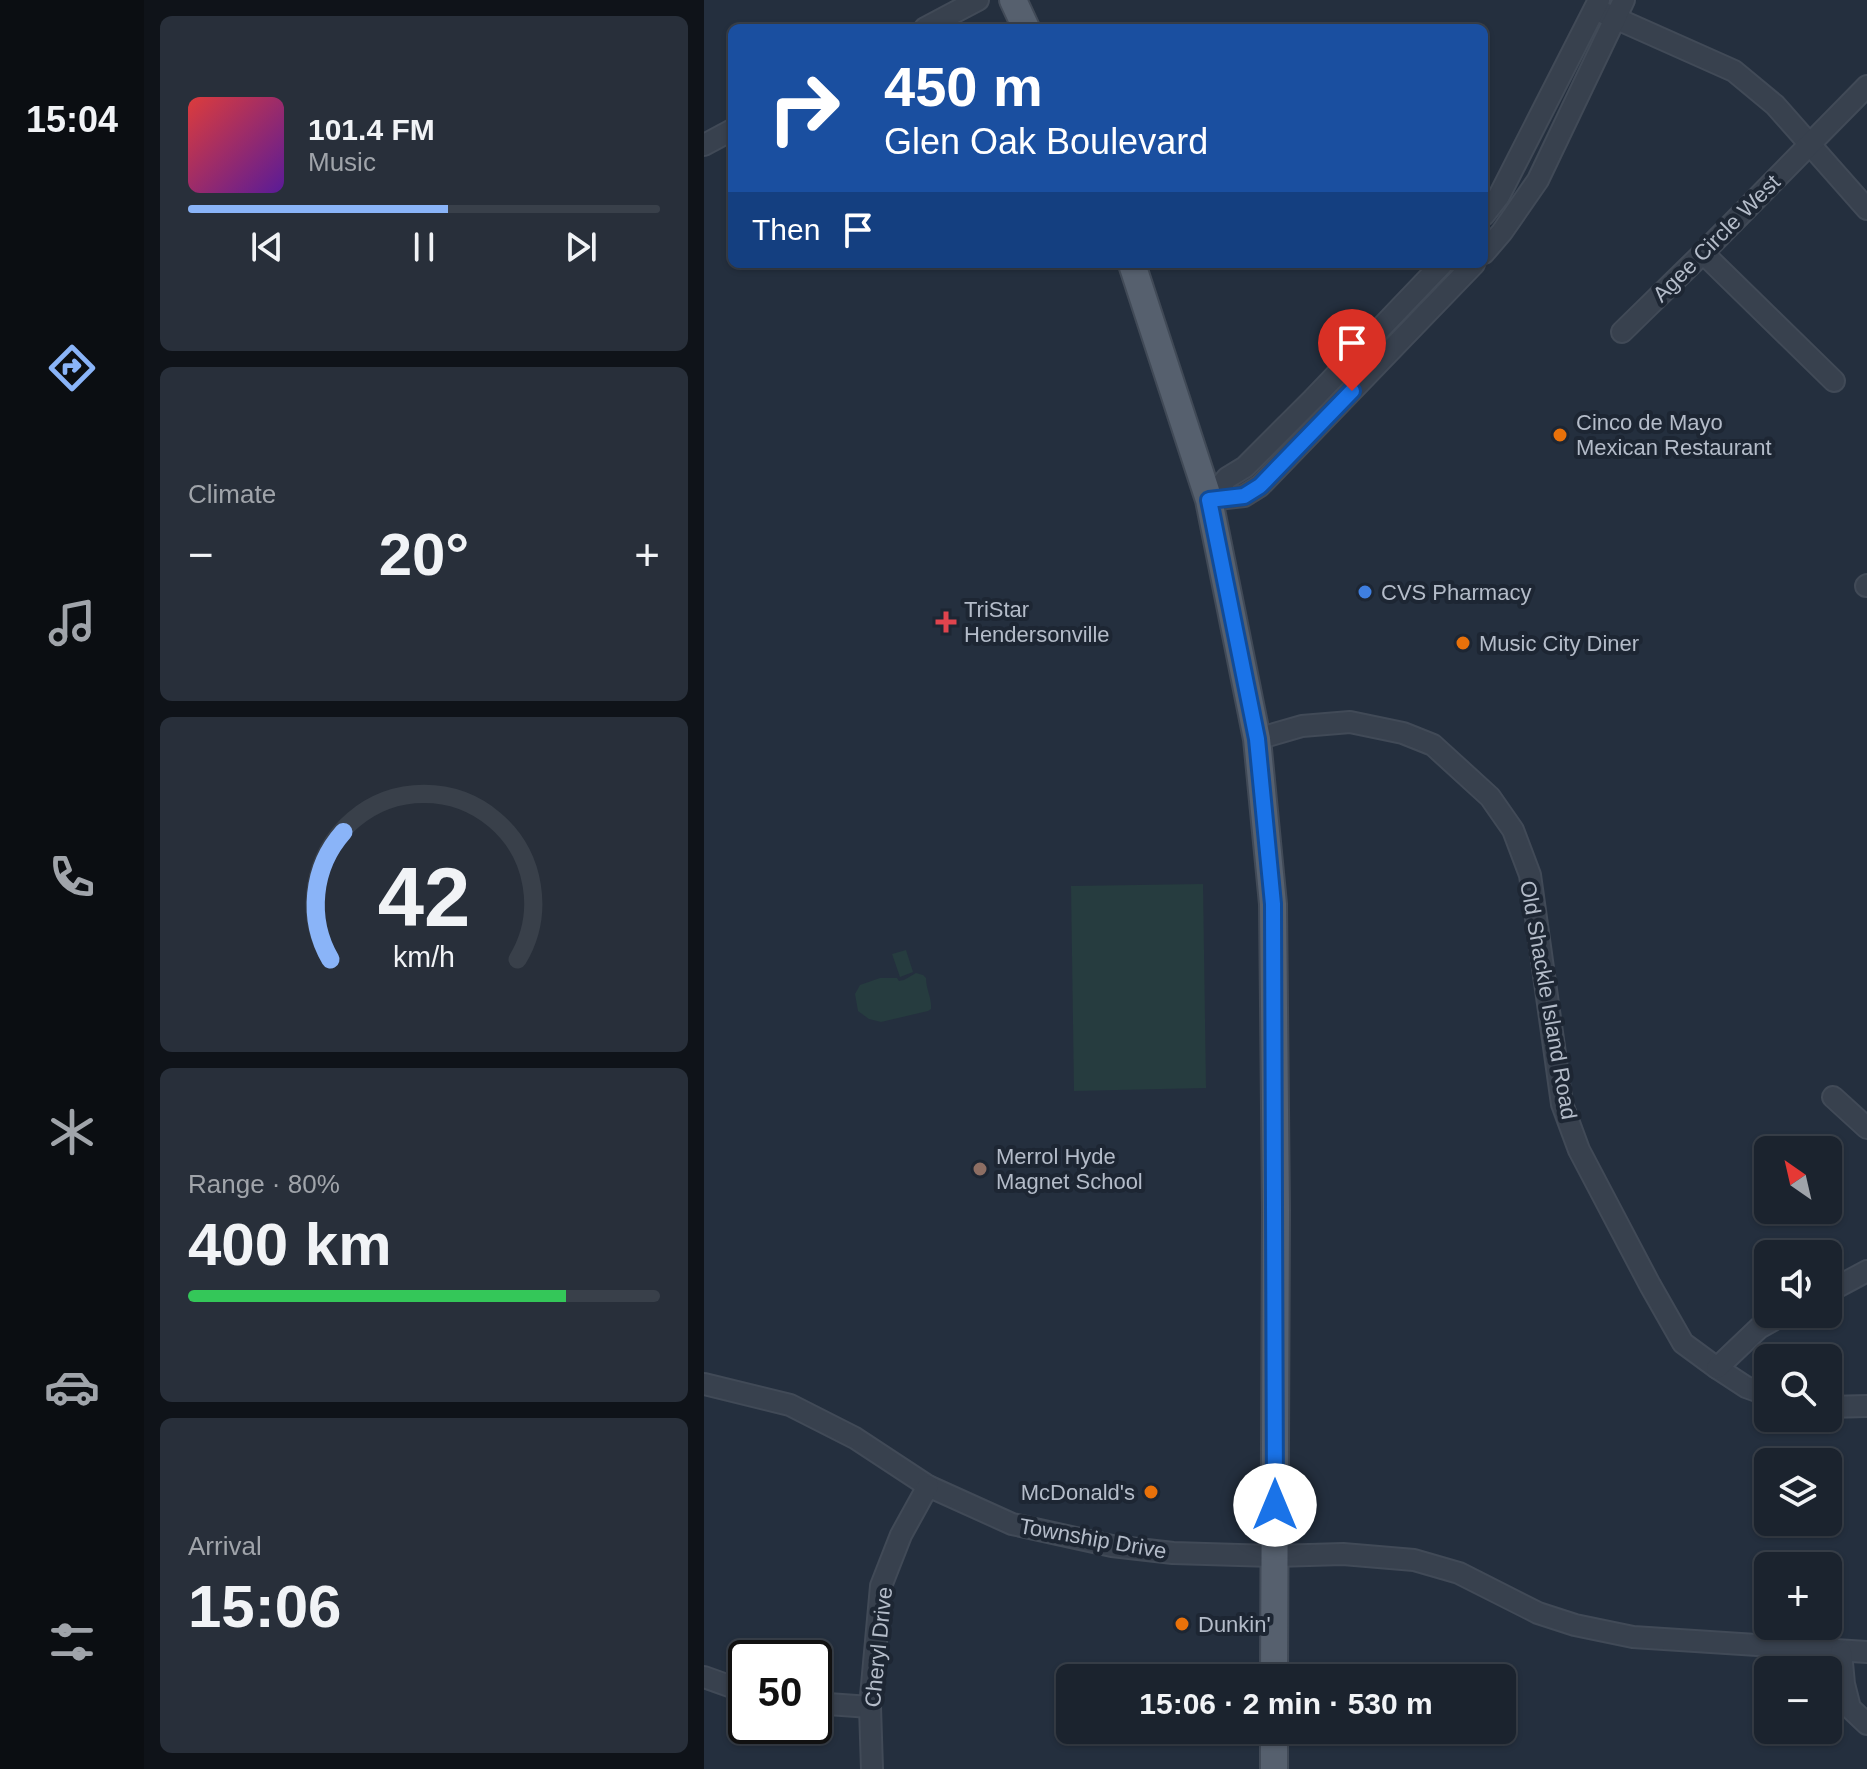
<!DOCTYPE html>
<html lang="en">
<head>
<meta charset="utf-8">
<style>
	body { margin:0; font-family:Arial,sans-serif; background:#282f3a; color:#f1f3f6; height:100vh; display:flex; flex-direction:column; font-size:30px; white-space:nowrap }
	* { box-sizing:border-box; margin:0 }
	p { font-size:26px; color:#a0a4aa }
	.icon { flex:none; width:44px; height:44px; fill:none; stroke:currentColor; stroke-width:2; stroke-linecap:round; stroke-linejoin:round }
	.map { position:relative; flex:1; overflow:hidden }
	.details { display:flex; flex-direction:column; gap:16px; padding:16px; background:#0f1319; width:560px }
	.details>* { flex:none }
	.banner { position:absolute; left:24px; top:24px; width:760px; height:244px; border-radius:12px; box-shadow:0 2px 6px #0004,0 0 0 2px #39404a; background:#1a4fa0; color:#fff; overflow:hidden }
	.needle { width:52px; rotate:326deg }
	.tools { position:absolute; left:1050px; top:1136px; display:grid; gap:16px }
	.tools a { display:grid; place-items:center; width:88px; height:88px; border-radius:12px; background:#1b232e; box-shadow:0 2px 6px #0004,0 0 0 2px #39404a; font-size:40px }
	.speed { position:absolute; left:24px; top:1640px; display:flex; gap:16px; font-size:40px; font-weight:700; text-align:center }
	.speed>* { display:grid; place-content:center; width:104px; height:104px; border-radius:50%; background:#1b232e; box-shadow:0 2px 6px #0004,0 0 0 2px #39404a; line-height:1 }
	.speed .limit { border:4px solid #111; border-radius:12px; background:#fff; color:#111 }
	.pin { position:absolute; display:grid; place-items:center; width:68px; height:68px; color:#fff; margin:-82px -34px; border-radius:50% 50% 50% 0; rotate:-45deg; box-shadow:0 0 8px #0007 }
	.pin .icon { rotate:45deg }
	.me { position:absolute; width:88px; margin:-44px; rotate:0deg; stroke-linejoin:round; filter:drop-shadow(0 0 6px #0008) }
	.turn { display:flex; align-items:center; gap:28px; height:168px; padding:0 24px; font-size:36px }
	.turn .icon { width:104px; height:104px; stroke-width:2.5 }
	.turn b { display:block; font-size:56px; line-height:68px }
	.then { display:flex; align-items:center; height:76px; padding:0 24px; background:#0003; gap:16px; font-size:30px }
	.big { font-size:60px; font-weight:800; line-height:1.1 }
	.details .card { flex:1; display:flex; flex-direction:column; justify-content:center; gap:12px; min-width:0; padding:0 28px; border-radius:12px; background:#282f3a }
	.details .dial { align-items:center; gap:0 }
	.dial svg { height:208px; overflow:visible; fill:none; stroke:#39404a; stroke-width:7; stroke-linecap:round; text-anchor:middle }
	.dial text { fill:#f1f3f6; stroke:none }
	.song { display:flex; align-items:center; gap:24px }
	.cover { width:96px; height:96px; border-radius:12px; background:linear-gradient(135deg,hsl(0 70% 55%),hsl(270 70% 35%)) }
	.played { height:8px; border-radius:4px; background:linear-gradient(90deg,#8ab4f8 55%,#39404a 55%) }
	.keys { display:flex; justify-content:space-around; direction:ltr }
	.heat { display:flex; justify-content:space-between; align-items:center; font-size:44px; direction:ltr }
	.charge { height:12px; border-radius:6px; background:linear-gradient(90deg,#34c759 80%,#39404a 0) }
	.trip { position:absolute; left:352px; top:1664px; width:460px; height:80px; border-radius:12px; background:#1b232e; box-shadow:0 2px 6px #0004,0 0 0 2px #39404a; font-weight:800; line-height:80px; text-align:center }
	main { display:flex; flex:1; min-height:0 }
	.menu { display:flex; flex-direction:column; width:144px; justify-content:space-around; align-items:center; background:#0b0e12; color:#a0a4aa }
	.menu .icon { width:56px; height:56px }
	.menu .current { color:#8ab4f8 }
	.menu b { font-size:36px; color:#f1f3f6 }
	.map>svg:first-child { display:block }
	.green { fill:#263c3f }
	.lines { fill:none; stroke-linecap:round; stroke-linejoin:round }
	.minor-casing { stroke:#414a57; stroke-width:24 }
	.major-casing { stroke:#414a57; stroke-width:30 }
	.minor { stroke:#38414e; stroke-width:20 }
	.major { stroke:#56606e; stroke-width:26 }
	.route-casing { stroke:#114b97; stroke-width:20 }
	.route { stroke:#1a73e8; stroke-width:14 }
	.food-dot { fill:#e8710a; stroke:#1d2633; stroke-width:3 }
	.shop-dot { fill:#3f7fe0; stroke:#1d2633; stroke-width:3 }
	.health-dot { fill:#e0444e; stroke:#1d2633; stroke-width:3 }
	.education-dot { fill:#8d6e63; stroke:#1d2633; stroke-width:3 }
	.labels { text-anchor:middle; stroke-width:8; stroke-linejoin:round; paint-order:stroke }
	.street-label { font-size:22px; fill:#b4bcc9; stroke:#1d2633 }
	.poi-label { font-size:22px; fill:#b4bcc9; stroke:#1d2633; text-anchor:start }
</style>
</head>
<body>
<main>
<nav class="menu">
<b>15:04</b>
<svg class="icon current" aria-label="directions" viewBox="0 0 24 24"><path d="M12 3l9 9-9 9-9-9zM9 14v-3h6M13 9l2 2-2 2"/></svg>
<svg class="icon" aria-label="music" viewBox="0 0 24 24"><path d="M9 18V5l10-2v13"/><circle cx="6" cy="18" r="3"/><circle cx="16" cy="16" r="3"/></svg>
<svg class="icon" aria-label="phone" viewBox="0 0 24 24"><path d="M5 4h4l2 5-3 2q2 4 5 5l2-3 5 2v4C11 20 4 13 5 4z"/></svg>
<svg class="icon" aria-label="climate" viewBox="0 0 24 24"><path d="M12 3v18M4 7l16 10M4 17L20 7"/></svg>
<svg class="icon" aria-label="car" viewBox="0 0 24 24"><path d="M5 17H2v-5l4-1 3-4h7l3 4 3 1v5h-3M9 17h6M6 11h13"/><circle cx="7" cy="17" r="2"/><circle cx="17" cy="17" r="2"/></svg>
<svg class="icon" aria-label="filters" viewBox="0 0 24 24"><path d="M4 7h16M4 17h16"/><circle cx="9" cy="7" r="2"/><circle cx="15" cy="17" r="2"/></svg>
</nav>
<section class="details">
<div class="card">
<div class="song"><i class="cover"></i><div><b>101.4 FM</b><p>Music</p></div></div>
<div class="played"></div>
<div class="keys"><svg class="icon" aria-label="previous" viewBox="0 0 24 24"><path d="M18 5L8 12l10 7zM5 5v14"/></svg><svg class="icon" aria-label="pause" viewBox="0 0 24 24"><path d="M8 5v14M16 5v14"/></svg><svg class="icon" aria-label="next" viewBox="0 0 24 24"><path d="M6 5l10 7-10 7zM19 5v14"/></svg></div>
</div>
<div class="card"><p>Climate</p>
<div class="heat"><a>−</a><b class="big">20°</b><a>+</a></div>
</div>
<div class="card dial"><svg viewBox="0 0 100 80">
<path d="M14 69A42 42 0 1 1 86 69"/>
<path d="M14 69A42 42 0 0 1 19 20" stroke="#8ab4f8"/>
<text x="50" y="56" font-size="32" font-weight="700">42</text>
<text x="50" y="72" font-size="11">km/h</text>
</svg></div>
<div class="card"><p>Range · 80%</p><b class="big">400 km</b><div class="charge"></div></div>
<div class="card"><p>Arrival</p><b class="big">15:06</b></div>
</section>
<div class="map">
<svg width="1163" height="1769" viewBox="0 0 1163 1769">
	<rect width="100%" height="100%" fill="#242f3e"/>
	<g class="green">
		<path d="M499,884L502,1088L370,1091L367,886Z"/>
		<path d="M202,950L209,972L196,977L188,954Z"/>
		<path d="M212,973L219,975L222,978C222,990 228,998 227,1009L224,1011L177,1022L165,1019L154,1011L151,994L156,985L176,978H193L195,981L200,980Z"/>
	</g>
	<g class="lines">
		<g class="minor-casing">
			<g id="minor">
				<path d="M891,9L1030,71L1071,105L1163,209"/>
				<path d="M221,28L274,0"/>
				<path d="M0,145L28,130"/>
				<path d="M780,215L795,196L895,0"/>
				<path d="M780,253L798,232L834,180L920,0"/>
				<path d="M999,253L1130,381"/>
				<path d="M918,332L999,253L1163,86"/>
				<path d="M505,500L540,496L556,486L770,264"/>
				<path d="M505,500L523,478L541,467L609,399L738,264"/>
				<path d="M1162,586L1163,585"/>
				<path d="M553,739L598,726L646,722L699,733L729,745L786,797L809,830L826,875L858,1104L875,1150L946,1285L979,1343L1013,1368L1042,1387L1064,1395"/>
				<path d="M1129,1097L1163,1128"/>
				<path d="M1124,1292L1163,1271"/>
				<path d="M1013,1368L1055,1328L1080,1314"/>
				<path d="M0,1384L86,1405L151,1438L224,1486L308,1524L408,1546L469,1553L571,1556L639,1554L710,1560L755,1573L834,1613L871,1625L929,1637L1163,1652"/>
				<path d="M1124,1407L1163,1406"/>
				<path d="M1137,1652L1140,1684L1146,1708L1163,1724"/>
				<path d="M0,1677L42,1692"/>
				<path d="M110,1703L166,1707"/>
				<path d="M168,1769L166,1707L177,1586L197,1535L224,1486"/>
			</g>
		</g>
		<g class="major-casing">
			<g id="major">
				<path d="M309,0L322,28"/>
				<path d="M428,264L505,500L553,739L569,904L572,1211L570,1678"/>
				<path d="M570,1730V1769"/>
			</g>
		</g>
		<use href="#minor" class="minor"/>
		<use href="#major" class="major"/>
	</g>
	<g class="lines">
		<g class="route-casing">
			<path id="route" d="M571,1505L569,904L553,739L505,500L540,496L556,486L648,391"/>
		</g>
		<use href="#route" class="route"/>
	</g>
	<g class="food-dot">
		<circle cx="856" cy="435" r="8"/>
		<circle cx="759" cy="643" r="8"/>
		<circle cx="447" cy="1492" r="8"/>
		<circle cx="478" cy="1624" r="8"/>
	</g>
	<circle class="shop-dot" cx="661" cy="592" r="8"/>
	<path class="health-dot" d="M238 610h8v8h8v8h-8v8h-8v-8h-8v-8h8z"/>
	<circle class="education-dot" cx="276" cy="1169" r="8"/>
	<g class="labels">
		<g class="street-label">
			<text transform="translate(1012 238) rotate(-45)" y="8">Agee Circle West</text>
			<text transform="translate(845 1000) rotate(80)" y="8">Old Shackle Island Road</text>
			<text transform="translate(389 1538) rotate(10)" y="8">Township Drive</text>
			<text transform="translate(174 1647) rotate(-84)" y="8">Cheryl Drive</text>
		</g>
		<g class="poi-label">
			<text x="872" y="430">Cinco de Mayo<tspan x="872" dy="25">Mexican Restaurant</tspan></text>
			<text x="677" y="600">CVS Pharmacy</text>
			<text x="260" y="617">TriStar<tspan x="260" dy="25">Hendersonville</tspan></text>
			<text x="775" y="651">Music City Diner</text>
			<text x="292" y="1164">Merrol Hyde<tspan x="292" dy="25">Magnet School</tspan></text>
			<text x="431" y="1500" text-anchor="end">McDonald's</text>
			<text x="494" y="1632">Dunkin'</text>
		</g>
	</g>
</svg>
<div class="tools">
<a><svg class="needle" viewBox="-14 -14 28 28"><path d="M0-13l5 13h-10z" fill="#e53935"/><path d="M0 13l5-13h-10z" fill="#a0a4aa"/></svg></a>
<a><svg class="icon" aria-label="sound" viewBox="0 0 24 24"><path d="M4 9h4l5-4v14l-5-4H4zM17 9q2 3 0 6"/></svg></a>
<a><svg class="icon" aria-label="search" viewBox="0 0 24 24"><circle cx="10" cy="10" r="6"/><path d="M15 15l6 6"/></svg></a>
<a><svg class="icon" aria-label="layers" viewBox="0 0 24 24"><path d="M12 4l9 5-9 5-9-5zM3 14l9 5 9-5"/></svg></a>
<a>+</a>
<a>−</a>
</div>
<div class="speed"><div class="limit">50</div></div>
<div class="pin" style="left:648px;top:391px;background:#d93025"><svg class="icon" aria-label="arrive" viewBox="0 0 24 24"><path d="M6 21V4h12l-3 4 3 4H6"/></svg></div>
<svg class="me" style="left:571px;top:1505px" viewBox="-20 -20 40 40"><circle r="19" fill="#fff"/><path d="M0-13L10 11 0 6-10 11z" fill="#1a73e8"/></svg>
<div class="trip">15:06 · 2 min · 530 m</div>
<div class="banner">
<div class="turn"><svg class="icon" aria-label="right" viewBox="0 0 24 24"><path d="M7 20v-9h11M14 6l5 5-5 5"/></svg><div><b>450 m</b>Glen Oak Boulevard</div></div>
<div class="then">Then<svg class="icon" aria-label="arrive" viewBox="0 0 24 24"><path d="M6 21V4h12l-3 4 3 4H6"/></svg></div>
</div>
</div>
</main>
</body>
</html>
